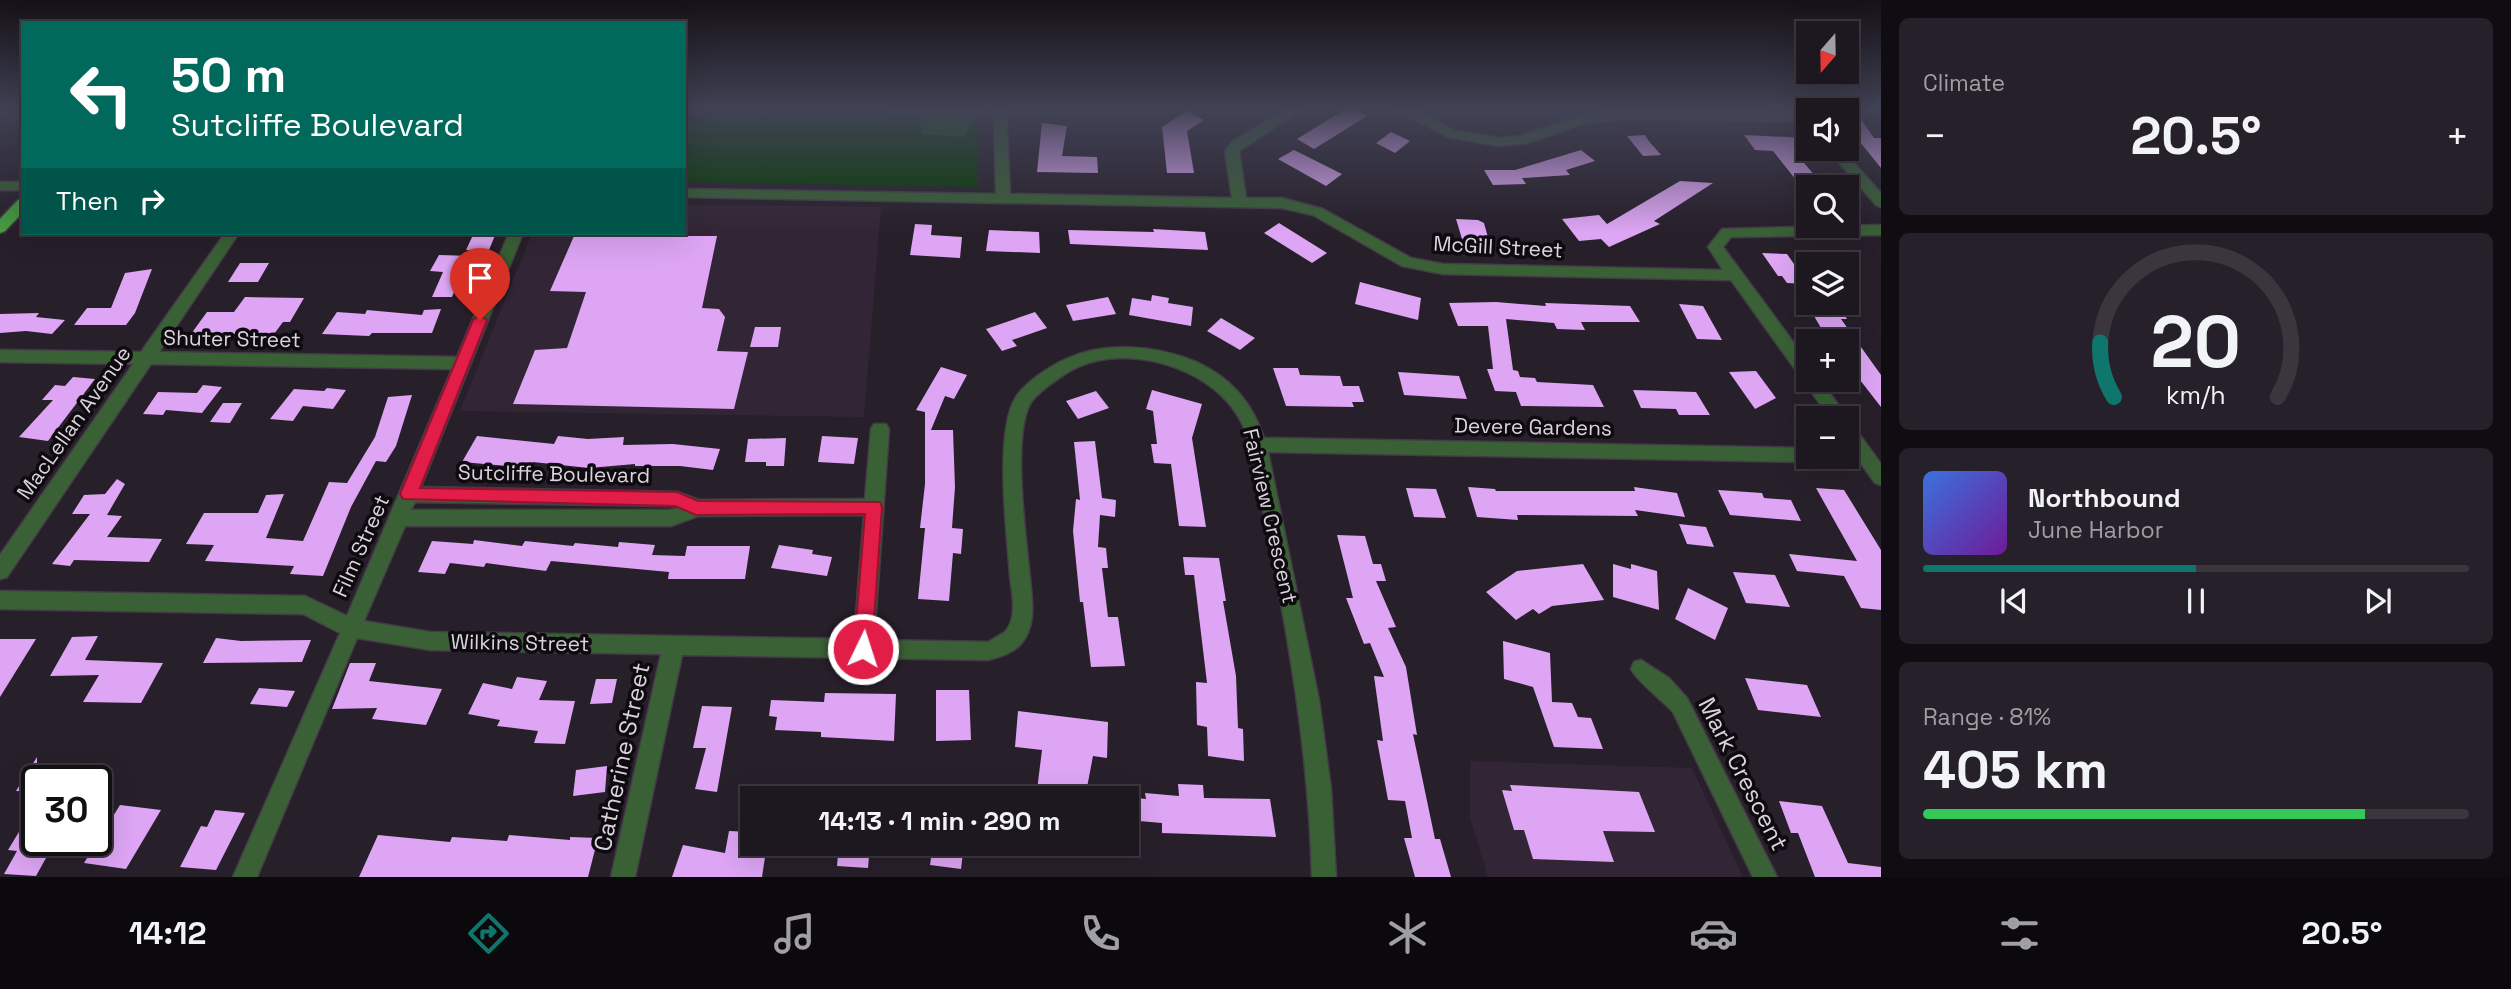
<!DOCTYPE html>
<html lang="en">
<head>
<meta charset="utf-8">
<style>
	body { margin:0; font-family:"Space Grotesk",sans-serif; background:#252029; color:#f1f3f6; height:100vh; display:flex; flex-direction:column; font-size:26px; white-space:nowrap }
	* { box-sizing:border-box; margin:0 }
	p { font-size:23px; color:#a09fa5 }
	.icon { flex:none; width:38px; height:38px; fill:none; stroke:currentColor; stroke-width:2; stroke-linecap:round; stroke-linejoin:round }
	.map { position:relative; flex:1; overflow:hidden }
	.side { display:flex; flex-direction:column; gap:18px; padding:18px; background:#100d12; width:630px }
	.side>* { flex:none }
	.hud { position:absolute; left:21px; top:21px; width:665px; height:214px; border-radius:0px; box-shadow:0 7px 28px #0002,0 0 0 2px #3b363e; background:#00695c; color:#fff; overflow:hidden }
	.needle { width:46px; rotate:200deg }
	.tools { position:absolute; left:1796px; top:21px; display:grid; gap:14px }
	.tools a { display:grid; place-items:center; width:63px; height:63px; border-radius:0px; background:#1d1720; box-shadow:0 7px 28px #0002,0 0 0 2px #3b363e; font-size:35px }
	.speed { position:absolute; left:21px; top:765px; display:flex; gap:14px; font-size:35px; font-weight:700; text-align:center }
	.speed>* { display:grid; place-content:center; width:91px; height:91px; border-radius:50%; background:#1d1720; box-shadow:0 7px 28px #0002,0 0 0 2px #3b363e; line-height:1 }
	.speed .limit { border:4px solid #111; border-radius:10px; background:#fff; color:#111 }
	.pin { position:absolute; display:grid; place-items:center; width:60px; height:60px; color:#fff; margin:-72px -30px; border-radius:50% 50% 50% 0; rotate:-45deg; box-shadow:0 0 7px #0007 }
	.pin .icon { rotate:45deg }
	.me { position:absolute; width:77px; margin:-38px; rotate:4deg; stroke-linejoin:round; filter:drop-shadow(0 0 5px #0008) }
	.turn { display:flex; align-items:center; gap:24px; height:147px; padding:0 35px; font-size:32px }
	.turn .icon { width:91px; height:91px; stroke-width:2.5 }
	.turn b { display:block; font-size:49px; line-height:60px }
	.then { display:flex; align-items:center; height:66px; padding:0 35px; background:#0003; gap:14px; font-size:26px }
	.big { font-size:52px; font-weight:600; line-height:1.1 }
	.side .widget { flex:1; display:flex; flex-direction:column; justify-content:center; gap:10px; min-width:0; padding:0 24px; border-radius:10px; background:#252029 }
	.side .dial { align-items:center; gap:0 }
	.dial svg { height:182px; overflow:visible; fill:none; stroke:#3b363e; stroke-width:7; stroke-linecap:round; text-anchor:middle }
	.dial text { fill:#f1f3f6; stroke:none }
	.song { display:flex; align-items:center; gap:21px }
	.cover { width:84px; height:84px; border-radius:10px; background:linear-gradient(135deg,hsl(220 70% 55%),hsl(280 70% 35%)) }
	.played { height:7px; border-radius:4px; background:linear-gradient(90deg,#0f766e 50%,#3b363e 50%) }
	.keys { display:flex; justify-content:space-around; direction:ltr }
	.heat { display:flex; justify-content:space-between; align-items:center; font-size:38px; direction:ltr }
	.charge { height:10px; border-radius:5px; background:linear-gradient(90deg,#34c759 81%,#3b363e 0) }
	.trip { position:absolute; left:740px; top:786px; width:399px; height:70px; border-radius:0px; background:#1d1720; box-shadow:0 7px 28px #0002,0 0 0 2px #3b363e; font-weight:600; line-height:70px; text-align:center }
	.tabs { display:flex; height:112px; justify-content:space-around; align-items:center; background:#0c090d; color:#a09fa5 }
	.tabs .icon { width:49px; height:49px }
	.tabs .active { color:#0f766e }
	.tabs b { font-size:32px; color:#f1f3f6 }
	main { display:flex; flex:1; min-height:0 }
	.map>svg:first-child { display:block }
	.built { fill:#322636 }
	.green { fill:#053d02 }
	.forest { fill:#175b12 }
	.building { fill:#dda5f4 }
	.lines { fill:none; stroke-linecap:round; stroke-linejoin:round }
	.minor-casing { stroke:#433c46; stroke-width:3 }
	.major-casing { stroke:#433c46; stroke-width:3 }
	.minor { fill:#396135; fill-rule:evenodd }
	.major { fill:#469e3f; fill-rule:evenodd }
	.route { fill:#e11d48; stroke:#92132f; stroke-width:2 }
	.labels { text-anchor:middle; stroke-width:7; stroke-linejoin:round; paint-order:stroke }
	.street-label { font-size:21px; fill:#d9d3db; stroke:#0e0a0f }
	.near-street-label { font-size:24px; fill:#d9d3db; stroke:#0e0a0f }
</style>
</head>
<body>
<main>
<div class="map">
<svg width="1881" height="877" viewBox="0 0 1881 877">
	<rect width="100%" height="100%" fill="#271f2a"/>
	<g class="built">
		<path d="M684,205L881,207L864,417L460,411L532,233H684Z"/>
		<path d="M1470,761L1692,768L1743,877H1488L1470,818Z"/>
	</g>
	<path class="green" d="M684,110H978V187L684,182Z"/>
	<path class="forest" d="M876,110H980L964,137L923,134L918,118Z"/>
	<g class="building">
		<path d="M1344,110H1355L1367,116L1314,149L1297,139Z"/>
		<path d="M1187,111L1204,120L1187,131L1194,173H1167L1162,127Z"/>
		<path d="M1846,114L1858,115L1874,138H1881V168L1852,132H1846Z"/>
		<path d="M1042,123L1067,126L1062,156L1097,157L1098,173L1037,172Z"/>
		<path d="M1391,132L1410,141L1395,153L1376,143Z"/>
		<path d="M1645,135L1648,140L1661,155L1643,156L1627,136Z"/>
		<path d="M1744,135L1808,138L1807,151H1794L1816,177H1808V195L1773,151L1755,150Z"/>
		<path d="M1294,150L1342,174L1326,186L1278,159Z"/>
		<path d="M1581,150L1595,161L1566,170L1570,175L1522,178L1526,184L1493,185L1484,170H1515Z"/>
		<path d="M1680,181L1713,183L1654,221L1660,224L1609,247L1601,239L1579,241L1562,219L1599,215L1607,224Z"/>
		<path d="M1456,219L1478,220L1484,223L1489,241L1462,239Z"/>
		<path d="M1279,223L1327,253L1312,263L1264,233Z"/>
		<path d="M915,224L932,225L931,235L962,237L960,258L910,255Z"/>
		<path d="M1153,229L1205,232L1208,250L1070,244L1068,230L1154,232Z"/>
		<path d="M989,230L1039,232L1040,253L986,251Z"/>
		<path d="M474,233H496L489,250H466Z"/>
		<path d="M574,236H717L702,308L719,309L725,317L717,351L748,352L734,409L513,404L535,350L567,348L586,292L550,291Z"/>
		<path d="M1762,253L1787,254L1808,284L1787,283L1782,276H1778Z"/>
		<path d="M439,255L473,256L465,273H462L452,297H432L443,272L430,271Z"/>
		<path d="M240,263H269L258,282H228Z"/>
		<path d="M152,269L135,313L126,325H74L87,308H111L125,273Z"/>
		<path d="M1360,282L1421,298L1418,320L1355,304Z"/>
		<path d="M1152,295L1169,298L1168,303L1193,307L1191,326L1129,315L1132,298L1151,301Z"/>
		<path d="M245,297L304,298L290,322H283L274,334H191L207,312H234Z"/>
		<path d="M1108,297L1116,314L1073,321L1066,305Z"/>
		<path d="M1796,301L1838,304L1847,319H1841L1881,375V407L1846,362V330L1821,328L1814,316L1795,314Z"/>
		<path d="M1496,302L1546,306L1545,303L1630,306L1640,322H1581L1585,330L1557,329L1554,323L1506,319L1513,370L1518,371L1520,377L1535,378L1537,382L1593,385L1604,407L1521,406L1516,392L1495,391L1487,369H1493L1488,326H1458L1449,303Z"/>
		<path d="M1679,304L1703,306L1722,340L1697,339Z"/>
		<path d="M441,309L432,333H372L369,336L322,334L337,312L365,314L367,310L422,315L424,310Z"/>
		<path d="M1035,312L1047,328L1012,340L1017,346L1002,351L986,329Z"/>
		<path d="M39,313L36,317L65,320L52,334L26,331L0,333V314Z"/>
		<path d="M1221,318L1255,338L1240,350L1207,331Z"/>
		<path d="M755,327H781L778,347H750Z"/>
		<path d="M941,367L967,375L954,399L945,396L931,430H953L955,487L952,528L963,529L961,554L953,553L949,601L918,599L925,528H920L925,484V412L916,410Z"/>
		<path d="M1273,368H1298L1300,375L1340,376L1343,386H1359L1364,402H1352L1354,407L1286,406Z"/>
		<path d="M1756,371L1776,398L1755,409L1729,372Z"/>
		<path d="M1398,372L1459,376L1467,399L1404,395Z"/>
		<path d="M73,377L95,379L48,441L19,437L53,400H42L55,385L65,386Z"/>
		<path d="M203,385L222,387L202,413L166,410L163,415L143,414L158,392L197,393Z"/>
		<path d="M327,388L346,390L333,409L303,406L293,421L270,419L294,389L324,391Z"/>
		<path d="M1152,390L1202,404L1192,438L1206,527L1179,526L1171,464L1154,463L1151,444H1157L1153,411L1146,409Z"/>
		<path d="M1633,390L1696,392L1710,415H1679L1676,409L1641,408Z"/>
		<path d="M1096,391L1109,408L1078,419L1066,401Z"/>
		<path d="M412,395L396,446L386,462L376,461L351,507L323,576L290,574L294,566L205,561L214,545L186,544L204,513H258L266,495L284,494L266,538L303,541L329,482L347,483L375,437L388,397Z"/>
		<path d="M223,403H242L230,423L210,422Z"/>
		<path d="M477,436L554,444L558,436L588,439L624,437L623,445L673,444L720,449L713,470L680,466H635V464L589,468L533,462L530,468L462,462Z"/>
		<path d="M822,436L858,438L854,464L818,462Z"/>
		<path d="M786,438L784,466H766V462H745L748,439Z"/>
		<path d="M1095,441L1102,498L1116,500L1115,517L1100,515L1098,547L1106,548L1108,568H1102L1108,617H1118L1125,666L1091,667L1083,602H1080L1073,531L1076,499L1080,500L1074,442Z"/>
		<path d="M117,479L125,484L107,515L122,516L107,537L162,539L149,562L74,560L70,566L52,564L90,514H72L84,495L105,494Z"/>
		<path d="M1468,487L1495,489L1496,491H1635L1634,487L1677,493L1685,517L1635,510L1638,516L1517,515L1518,520L1477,517Z"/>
		<path d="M1406,488L1436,489L1446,518L1414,517Z"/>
		<path d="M1816,488L1844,490L1881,550V610L1861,608L1844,576L1797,571L1789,554L1857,561Z"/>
		<path d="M1718,490L1762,493L1764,498L1791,500L1801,521L1730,515Z"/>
		<path d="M1679,524L1706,527L1714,547L1687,544Z"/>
		<path d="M1337,535L1365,536L1373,564H1381L1386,581H1376L1396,627L1388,628L1406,667L1417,735L1413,734L1435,839H1440L1451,877H1415L1404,838H1412L1405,801L1388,800L1377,740L1383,741L1374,676L1384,677L1370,643L1364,644L1346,598H1353Z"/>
		<path d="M474,540L522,546L525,541L573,546L575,543L618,547L619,542L655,545L652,555L685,556L687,546H750L745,579H668L669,572L551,561L546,571L486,563L484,567L450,563L445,574L418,572L432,541L473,544Z"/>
		<path d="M779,545L813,550L812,554L832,557L827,576L771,568Z"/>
		<path d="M1183,557L1219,558L1226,601H1223L1236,676L1238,728L1243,729L1244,761L1208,756L1207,727L1197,725L1196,682L1207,683L1194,575H1185Z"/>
		<path d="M1583,564L1604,600L1552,606L1539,614L1533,609L1516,620L1486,592L1517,571Z"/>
		<path d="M1613,564L1631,569V564L1657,571L1659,610L1613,597Z"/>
		<path d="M1733,572L1775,575L1790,607L1746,603Z"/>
		<path d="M1688,588L1728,608L1715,640L1675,619Z"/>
		<path d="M98,636L85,660L163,663L141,703L83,702L99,675L50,676L72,637Z"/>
		<path d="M216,638L241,641L311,640L302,662L203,663Z"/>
		<path d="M0,639H36L0,697Z"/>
		<path d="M1503,641L1550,653L1552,702L1572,703L1578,717L1591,718L1603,749L1554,747L1533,687L1504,679Z"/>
		<path d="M350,663H376L369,681L442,689L426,725L372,719L377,708L332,709Z"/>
		<path d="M517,677L547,681L539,700L575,701L565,744L534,743L538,731L497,726L500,720L468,714L483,683L512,689Z"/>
		<path d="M1745,678L1807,685L1821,717L1758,710Z"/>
		<path d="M596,679H617L612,703L590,704Z"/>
		<path d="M259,688L295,691L287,707L250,704Z"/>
		<path d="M936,690H969L971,740L936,741Z"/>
		<path d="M825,693L896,694L894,741L821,737V732L775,730L777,717L769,716L771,700L824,702Z"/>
		<path d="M702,706L732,707L717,792L695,789L706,748H693Z"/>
		<path d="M1018,711L1108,722L1107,758L1093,756L1085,798H1036L1042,750L1015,747Z"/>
		<path d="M37,757V763L93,765L84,780H37V792L16,791Z"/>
		<path d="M607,766L605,792L573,796L576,770Z"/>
		<path d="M1178,784L1203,785L1204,798L1270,799L1276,837L1162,833V823L1127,820V797L1146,799L1145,793L1179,796Z"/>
		<path d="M1510,785L1639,792L1655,832L1603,831L1614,862L1533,859L1524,830H1514L1502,790L1512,791Z"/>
		<path d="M1779,801L1822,806L1848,863L1881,867V877H1815L1798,833H1791Z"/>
		<path d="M37,802V840H56L36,876L4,874L17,851L8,850Z"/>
		<path d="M120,805L161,810L126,869L84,863Z"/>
		<path d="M215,810L245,813L216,870L180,867L201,826L207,827Z"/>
		<path d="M729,831L752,832V844H767L762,877H672L683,845L725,853Z"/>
		<path d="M378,835L450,842L452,837L507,841L509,835L570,840V837L598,838L588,877H359Z"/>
		<path d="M839,844H870L868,868L837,866Z"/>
		<path d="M933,844H964L961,869L930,865Z"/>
	</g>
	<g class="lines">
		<g class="minor-casing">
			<g id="minor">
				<path d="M994,110H1006L1010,194L1232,198L1225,151L1233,141L1286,110H1301L1239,151L1246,198H1282L1323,209L1411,258L1443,264L1723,270L1708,247L1722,229L1881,225V235L1731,237L1723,247L1808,362V380H1820L1848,418L1846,421V418H1830L1731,280L1443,274L1402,266L1313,215L1282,208L684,197V189L996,194Z"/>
				<path d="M1396,110H1412L1456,131L1500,138L1520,136L1583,115L1622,111L1806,114L1808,121L1622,119L1585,123L1527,143L1500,146L1448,137Z"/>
				<path d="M1827,149H1841L1881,193V207L1876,205Z"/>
				<rect x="0" y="182" width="23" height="8"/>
				<path d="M225,233H239L159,352L457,357L509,233H523L421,487L677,492L699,500L865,499L871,429L874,424H886L889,429L874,640L988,642L1005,632C1018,617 1012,594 1010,576C1007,534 994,431 1016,397C1026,382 1050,366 1066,359C1105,341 1157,345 1196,362C1231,378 1252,402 1264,438L1808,448V457H1816L1808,462L1268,452L1319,700L1331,789L1336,877H1312C1309,756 1289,639 1265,520C1258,486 1256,443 1236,413C1206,367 1131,345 1080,366C1067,371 1036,393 1030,404C1012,437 1026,539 1030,578C1032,600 1037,625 1021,644C1013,653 999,657 988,660L682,655L635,877H611L661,654L430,650L357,638L257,877H233L340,633L303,614L0,609V591L305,596L347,616L452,369L151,364L7,577L0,579V555L133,364L0,362V350L141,352ZM415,502L675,506L678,508L670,510H411ZM864,515L854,639L430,632L364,621L405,526H671L698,516Z"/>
				<path d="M1846,422L1852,424L1881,464V485L1875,483L1846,443Z"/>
				<path d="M1641,660L1669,678L1687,698L1777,877H1753L1673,712C1662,700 1636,680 1631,669L1634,662Z"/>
			</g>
		</g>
		<g class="major-casing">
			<path id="major" d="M23,199V212L5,231L0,233V219L18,200Z"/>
		</g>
		<use href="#minor" class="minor"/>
		<use href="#major" class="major"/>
	</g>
	<linearGradient id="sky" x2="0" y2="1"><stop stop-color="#151117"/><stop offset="0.47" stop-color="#414255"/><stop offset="1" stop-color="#414255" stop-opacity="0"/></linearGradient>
	<rect width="1881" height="232" fill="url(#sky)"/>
	<path class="route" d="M480,315L487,320L420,488L677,492L698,501L880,502L882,507L872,649L869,655L863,657L856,655L854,649L865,514L696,515L675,506L403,499L400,494L473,320Z"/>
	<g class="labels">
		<g class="street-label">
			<text transform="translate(1498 247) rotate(3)" y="7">McGill Street</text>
			<text transform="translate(232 339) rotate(1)" y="7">Shuter Street</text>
			<text transform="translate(74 423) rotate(-55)" y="7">MacLellan Avenue</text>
			<text transform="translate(1533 427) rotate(1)" y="7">Devere Gardens</text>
			<text transform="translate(554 474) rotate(1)" y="7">Sutcliffe Boulevard</text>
			<text transform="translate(1270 516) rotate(77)" y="7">Fairview Crescent</text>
			<text transform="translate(361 546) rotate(-66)" y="7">Film Street</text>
			<text transform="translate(520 643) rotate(1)" y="7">Wilkins Street</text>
		</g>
		<g class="near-street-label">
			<text transform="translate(622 757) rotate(-78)" y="8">Catherine Street</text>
			<text transform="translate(1743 774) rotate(63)" y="8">Mark Crescent</text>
		</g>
	</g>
</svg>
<div class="tools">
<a><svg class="needle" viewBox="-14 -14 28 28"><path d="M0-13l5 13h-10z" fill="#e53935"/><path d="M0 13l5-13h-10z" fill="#a09fa5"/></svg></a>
<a><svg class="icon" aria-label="sound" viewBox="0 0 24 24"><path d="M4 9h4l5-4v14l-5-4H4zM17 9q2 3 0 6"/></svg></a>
<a><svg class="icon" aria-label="search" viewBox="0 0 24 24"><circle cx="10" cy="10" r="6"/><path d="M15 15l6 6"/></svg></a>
<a><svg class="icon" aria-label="layers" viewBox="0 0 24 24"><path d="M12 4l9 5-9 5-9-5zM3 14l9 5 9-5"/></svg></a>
<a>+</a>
<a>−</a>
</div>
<div class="speed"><div class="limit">30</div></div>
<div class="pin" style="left:480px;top:320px;background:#d93025"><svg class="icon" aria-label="arrive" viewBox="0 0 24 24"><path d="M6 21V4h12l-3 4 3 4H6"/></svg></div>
<svg class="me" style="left:863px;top:649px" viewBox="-20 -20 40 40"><circle r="17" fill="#e11d48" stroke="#fff" stroke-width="3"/><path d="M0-11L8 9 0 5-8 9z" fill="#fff"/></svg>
<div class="trip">14:13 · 1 min · 290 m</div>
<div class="hud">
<div class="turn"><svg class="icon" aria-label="left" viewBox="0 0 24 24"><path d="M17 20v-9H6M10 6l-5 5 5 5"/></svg><div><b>50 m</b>Sutcliffe Boulevard</div></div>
<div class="then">Then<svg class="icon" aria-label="right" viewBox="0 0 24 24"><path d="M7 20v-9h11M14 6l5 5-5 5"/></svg></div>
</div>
</div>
<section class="side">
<div class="widget"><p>Climate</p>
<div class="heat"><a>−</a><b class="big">20.5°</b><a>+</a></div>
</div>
<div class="widget dial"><svg viewBox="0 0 100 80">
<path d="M14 69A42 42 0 1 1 86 69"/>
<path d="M14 69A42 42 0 0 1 8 45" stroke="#0f766e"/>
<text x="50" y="56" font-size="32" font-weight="700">20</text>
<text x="50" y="72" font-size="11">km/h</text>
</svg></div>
<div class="widget">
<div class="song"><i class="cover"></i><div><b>Northbound</b><p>June Harbor</p></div></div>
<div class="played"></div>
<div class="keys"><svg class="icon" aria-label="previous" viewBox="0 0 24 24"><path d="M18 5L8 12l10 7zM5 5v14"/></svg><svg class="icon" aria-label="pause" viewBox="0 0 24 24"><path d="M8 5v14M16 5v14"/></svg><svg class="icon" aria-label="next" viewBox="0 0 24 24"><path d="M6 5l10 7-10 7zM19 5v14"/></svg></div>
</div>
<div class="widget"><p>Range · 81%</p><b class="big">405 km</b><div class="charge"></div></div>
</section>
</main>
<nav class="tabs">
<b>14:12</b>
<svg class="icon active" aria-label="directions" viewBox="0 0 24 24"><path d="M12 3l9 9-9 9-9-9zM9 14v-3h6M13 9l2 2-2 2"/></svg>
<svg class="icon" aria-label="music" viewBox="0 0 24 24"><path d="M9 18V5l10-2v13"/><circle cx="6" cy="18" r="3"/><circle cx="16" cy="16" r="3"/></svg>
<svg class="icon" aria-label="phone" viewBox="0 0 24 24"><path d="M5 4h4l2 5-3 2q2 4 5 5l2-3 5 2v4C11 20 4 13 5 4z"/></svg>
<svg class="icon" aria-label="climate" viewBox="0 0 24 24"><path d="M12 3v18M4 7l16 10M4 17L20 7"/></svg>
<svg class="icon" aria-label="car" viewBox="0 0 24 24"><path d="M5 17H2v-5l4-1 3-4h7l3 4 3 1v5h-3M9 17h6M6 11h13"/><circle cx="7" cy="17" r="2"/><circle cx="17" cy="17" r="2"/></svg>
<svg class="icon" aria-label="filters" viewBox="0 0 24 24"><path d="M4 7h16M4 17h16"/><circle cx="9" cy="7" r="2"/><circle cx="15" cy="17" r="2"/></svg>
<b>20.5°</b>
</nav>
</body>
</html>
